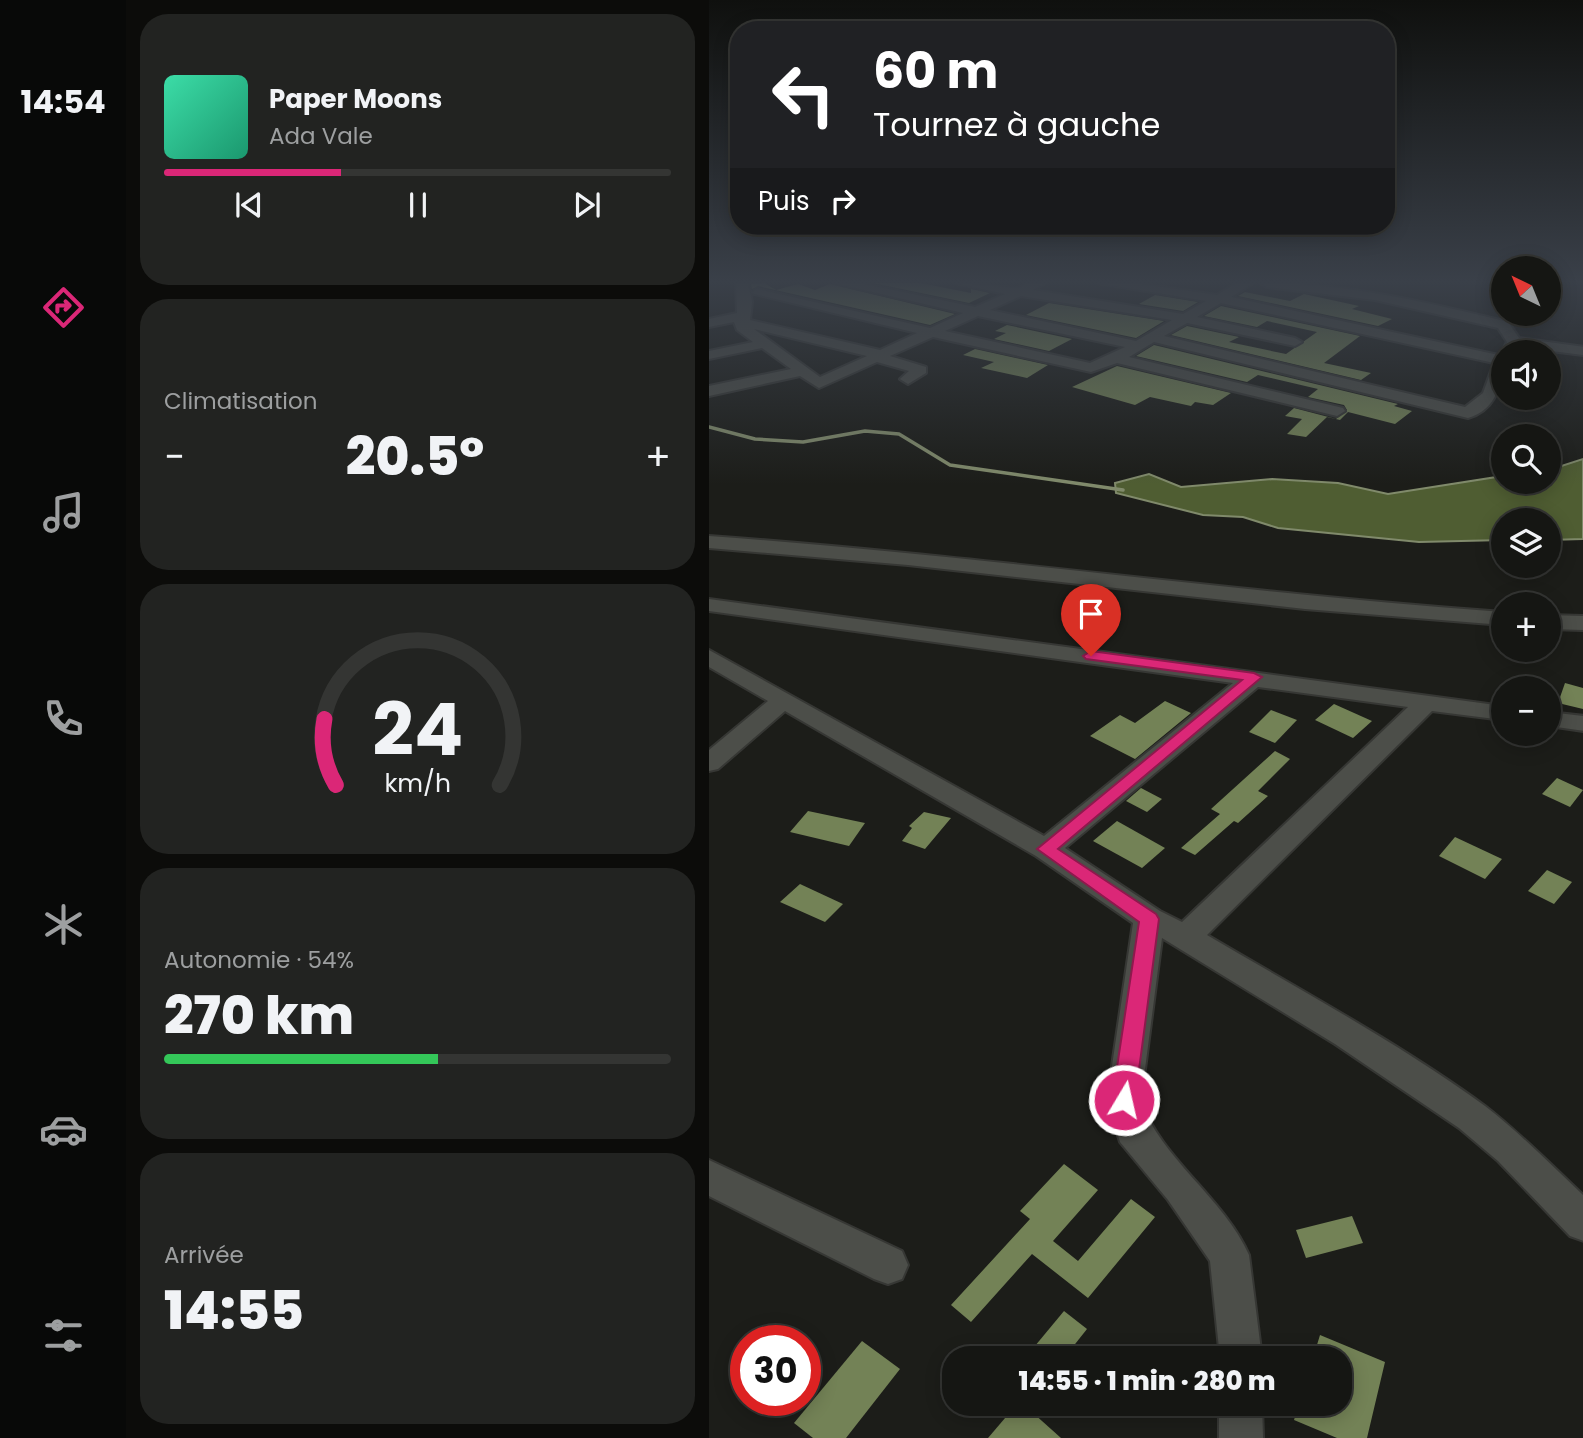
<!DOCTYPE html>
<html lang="fr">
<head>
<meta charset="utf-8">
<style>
	body { margin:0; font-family:Poppins,sans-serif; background:#222321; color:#f1f3f6; height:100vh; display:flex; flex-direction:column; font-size:26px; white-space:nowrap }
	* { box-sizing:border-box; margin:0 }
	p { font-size:23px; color:#9d9fa0 }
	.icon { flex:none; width:38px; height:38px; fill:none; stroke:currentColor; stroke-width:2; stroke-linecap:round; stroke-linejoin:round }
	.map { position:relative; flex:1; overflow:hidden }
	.details { display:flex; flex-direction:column; gap:14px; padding:14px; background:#0c0c0a; width:583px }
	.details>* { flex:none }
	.guide { position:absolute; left:21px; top:21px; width:665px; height:214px; border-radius:28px; box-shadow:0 4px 18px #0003,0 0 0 2px #343533; background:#202124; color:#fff; overflow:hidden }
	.needle { width:46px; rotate:317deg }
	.tools { position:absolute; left:782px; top:256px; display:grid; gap:14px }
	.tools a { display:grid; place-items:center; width:70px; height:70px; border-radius:50%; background:#151613; box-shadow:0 4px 18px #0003,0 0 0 2px #343533; font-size:35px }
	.speed { position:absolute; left:21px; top:1325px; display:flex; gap:14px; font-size:35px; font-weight:700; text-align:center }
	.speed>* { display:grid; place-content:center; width:91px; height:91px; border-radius:50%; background:#151613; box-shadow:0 4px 18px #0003,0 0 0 2px #343533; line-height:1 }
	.speed .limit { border:10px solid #d22; background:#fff; color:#111 }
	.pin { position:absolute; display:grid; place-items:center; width:60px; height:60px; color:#fff; margin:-72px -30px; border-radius:50% 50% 50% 0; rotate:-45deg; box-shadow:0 0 7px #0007 }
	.pin .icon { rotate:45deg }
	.me { position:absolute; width:77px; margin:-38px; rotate:9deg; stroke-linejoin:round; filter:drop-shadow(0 0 5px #0008) }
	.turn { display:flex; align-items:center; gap:24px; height:147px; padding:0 28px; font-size:32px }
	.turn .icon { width:91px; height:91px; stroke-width:2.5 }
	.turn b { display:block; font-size:49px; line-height:60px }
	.then { display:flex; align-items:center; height:66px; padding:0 28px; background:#0003; gap:14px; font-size:26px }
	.big { font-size:52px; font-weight:800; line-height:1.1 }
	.details .widget { flex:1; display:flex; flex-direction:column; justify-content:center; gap:10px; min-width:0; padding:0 24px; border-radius:28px; background:#222321 }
	.details .dial { align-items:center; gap:0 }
	.dial svg { height:182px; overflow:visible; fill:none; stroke:#343533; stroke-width:7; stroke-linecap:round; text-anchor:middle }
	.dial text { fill:#f1f3f6; stroke:none }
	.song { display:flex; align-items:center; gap:21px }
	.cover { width:84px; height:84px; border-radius:10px; background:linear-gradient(135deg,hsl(160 70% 55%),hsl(160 70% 35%)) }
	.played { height:7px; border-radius:4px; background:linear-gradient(90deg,#db2777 35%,#343533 35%) }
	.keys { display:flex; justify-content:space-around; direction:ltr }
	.heat { display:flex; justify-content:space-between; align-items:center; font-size:38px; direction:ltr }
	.charge { height:10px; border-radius:5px; background:linear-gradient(90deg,#34c759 54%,#343533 0) }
	.trip { position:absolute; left:233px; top:1346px; width:410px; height:70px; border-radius:28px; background:#151613; box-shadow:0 4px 18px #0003,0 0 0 2px #343533; font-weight:800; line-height:70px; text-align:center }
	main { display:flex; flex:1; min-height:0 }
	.tabs { display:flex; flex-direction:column; width:126px; justify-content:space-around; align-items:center; background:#080908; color:#9d9fa0 }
	.tabs .icon { width:49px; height:49px }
	.tabs .on { color:#db2777 }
	.tabs b { font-size:32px; color:#f1f3f6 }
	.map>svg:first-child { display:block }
	.water { fill:#4f5d32; stroke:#808a6b; stroke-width:2 }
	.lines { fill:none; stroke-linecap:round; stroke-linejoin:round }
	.stream { stroke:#808a6b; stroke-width:3.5 }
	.building { fill:#738256 }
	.minor-casing { stroke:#363734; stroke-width:4 }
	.minor { fill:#4c4e49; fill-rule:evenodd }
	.route { fill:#db2777; stroke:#8e194d; stroke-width:2 }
</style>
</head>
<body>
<main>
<nav class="tabs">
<b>14:54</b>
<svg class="icon on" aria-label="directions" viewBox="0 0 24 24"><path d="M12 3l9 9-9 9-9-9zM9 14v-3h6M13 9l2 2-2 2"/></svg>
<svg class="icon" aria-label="music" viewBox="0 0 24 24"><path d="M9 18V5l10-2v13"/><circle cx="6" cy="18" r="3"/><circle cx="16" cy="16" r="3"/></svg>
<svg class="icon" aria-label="phone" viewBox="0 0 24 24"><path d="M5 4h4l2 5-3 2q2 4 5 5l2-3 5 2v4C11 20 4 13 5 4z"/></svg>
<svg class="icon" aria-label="climate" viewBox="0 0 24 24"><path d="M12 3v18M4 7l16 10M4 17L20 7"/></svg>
<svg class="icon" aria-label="car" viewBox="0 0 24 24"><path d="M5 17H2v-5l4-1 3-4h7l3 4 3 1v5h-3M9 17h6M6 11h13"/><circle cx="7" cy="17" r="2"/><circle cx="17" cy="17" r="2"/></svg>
<svg class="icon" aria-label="filters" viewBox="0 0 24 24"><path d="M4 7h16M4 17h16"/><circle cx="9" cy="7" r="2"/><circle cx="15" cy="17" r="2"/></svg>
</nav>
<section class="details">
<div class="widget">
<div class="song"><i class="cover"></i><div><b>Paper Moons</b><p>Ada Vale</p></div></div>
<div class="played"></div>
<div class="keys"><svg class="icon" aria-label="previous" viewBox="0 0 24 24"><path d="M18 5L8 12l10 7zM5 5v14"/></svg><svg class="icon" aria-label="pause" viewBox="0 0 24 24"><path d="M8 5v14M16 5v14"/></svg><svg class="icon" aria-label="next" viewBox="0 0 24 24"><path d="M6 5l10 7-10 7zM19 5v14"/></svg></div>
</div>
<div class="widget"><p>Climatisation</p>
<div class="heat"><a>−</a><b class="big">20.5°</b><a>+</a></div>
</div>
<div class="widget dial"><svg viewBox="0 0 100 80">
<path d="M14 69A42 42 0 1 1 86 69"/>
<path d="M14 69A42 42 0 0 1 9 40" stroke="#db2777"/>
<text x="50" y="56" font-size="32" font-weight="700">24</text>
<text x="50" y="72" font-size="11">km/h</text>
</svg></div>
<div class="widget"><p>Autonomie · 54%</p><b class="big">270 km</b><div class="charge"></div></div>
<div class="widget"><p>Arrivée</p><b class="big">14:55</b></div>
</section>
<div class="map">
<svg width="875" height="1438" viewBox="0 0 875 1438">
	<rect width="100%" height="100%" fill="#1c1d19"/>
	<path class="water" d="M874,459V539L840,540V520H794V540L710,542L569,528L534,517L494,515L407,493L406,483L440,474L472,487L563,479L629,483L679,494L794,476V481H840V470Z"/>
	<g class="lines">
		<path class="stream" d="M0,427L46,439L94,442L156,431L190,434L241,465L414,490"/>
	</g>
	<g class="building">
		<path d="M55,283L67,290L89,284L106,290L121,284L246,314L221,325L49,286L43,289L42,284Z"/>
		<path d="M164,283H211L262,293V289L281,293L260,303Z"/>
		<path d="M536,292L581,301L595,294L650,306L643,309L683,319L669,326L529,296Z"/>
		<path d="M446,295L489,302L474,311L430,304Z"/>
		<path d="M340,303L455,321L427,338L317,315Z"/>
		<path d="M512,306L651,336L615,363L662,373L652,380L462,335L478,326L530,337L520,342L577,354L608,332L558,321L548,327L495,316Z"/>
		<path d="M298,325L363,339L340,351L285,339L297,333L286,331Z"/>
		<path d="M445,345L689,404L685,406L703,411L686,424L639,412L631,420L618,417L597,437L578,434L593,419L576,416L585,408L627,419L638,410L635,405L599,397L609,389L549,375L538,382L427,356Z"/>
		<path d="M266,349L339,365L318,378L272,368L285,362L254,355Z"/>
		<path d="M408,366L522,393L504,405L486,402L482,406L441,397L426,405L363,387Z"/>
		<path d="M856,683L874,688V709L849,703Z"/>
		<path d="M456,701L482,713L426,759L381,736L411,715L426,723Z"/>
		<path d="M625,704L663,721L644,738L606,720Z"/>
		<path d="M562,710L588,720L566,743L540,732Z"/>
		<path d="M566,751L581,759L549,791L559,796L529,823L525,821L486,855L472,848L511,814L502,809Z"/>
		<path d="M848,778L874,790L861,807L833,794Z"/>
		<path d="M432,788L453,799L438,812L417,801Z"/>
		<path d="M99,811L156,823L140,846L81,832Z"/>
		<path d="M215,812L242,818L216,849L193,841L203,828L200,826Z"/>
		<path d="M408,821L456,848L433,868L384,841Z"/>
		<path d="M746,837L793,859L776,879L730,856Z"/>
		<path d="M838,870L863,882L845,904L819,891Z"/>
		<path d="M91,884L134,904L116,922L71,902Z"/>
		<path d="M355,1164L389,1190L344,1241L369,1261L422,1199L446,1217L379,1298L323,1254L262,1322L242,1305L321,1219L311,1211Z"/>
		<path d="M643,1216L654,1243L597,1258L587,1230Z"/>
		<path d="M355,1311L378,1329L355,1358H316Z"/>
		<path d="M611,1335L676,1362L658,1438H628L585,1420L590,1404H630V1358H604Z"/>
		<path d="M153,1341L191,1369L137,1438H104L85,1423Z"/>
		<path d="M308,1404H314L352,1438H279Z"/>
	</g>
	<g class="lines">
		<g class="minor-casing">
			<g id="minor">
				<path d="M27,283H39L43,302L41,320L171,350L208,333L42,293L48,289L221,328L254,313L125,283H150L266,307L296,294L247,283L309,288L319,283H336L324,290L474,314L497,301L389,283H425L508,295L528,283H544L522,297L794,356C794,382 788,410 759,418L445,342L420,357L634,408L636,411L628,416L408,363L382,372L224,337L181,356L217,367V373L199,384L191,379L200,371L168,362L110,388L91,376L0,396V386L82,369L53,348L0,359V351L44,342L28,330L25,322L0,327V319L28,313ZM312,296L463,320L427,341L281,310ZM512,303L785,363L774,393L756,407L455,336L478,323L586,346L593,342L586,338L488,317ZM269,316L416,347L381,363L236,331ZM45,329L158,356L111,377Z"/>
				<path d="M552,283C636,283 717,302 799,322L810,338L875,347V355L810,347L807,352H794V354L793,352L798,342L789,328L666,300L558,287Z"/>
				<path d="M0,536C265,555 529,593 794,612V625L596,609L199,565L0,548Z"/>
				<path d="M0,599L794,706V720L723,711L498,935C591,990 688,1042 776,1106C811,1133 842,1165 875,1196V1241L861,1236L789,1161L750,1128L626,1044L453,938L432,1100C449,1156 515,1198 540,1255L553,1358H511L501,1261L459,1200L411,1142L398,1100L424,923L327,856L76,711L9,769L0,771V750L59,701L0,667V650L335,836L524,683L0,611ZM549,687L699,707L473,922L451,911L356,848Z"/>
				<path d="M840,615L875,616V630L840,629Z"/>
				<path d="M840,712L875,716V731L840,726Z"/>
				<path d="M0,1160L193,1251L199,1265L193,1279L179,1284L165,1279L0,1196Z"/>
				<path d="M510,1404H553L554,1438H510Z"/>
			</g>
		</g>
		<use href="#minor" class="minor"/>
	</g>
	<linearGradient id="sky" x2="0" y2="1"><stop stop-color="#0f100e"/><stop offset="0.58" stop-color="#3a4049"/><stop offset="1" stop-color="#3a4049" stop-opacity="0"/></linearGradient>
	<rect width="875" height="485" fill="url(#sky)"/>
	<path class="route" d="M382,651L545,673L553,677L349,849L447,914L450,919L426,1100L423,1107L415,1109L407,1107L403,1100L430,922L328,849L533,680L377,659L374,656Z"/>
</svg>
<div class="tools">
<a><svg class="needle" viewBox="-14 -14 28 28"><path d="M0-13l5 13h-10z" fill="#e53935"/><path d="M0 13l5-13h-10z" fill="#9d9fa0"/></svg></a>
<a><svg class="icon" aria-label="sound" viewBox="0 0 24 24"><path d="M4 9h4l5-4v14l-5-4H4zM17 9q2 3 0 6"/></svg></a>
<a><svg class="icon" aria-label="search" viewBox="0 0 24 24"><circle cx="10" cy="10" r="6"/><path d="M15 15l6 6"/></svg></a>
<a><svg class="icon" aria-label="layers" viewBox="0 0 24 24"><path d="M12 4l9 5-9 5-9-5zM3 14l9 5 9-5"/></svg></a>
<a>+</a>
<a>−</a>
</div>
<div class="speed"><div class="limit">30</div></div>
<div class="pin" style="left:382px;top:656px;background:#d93025"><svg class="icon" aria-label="arrive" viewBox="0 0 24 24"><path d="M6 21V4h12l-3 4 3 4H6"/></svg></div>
<svg class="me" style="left:415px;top:1100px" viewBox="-20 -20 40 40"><circle r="17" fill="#db2777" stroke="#fff" stroke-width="3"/><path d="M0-11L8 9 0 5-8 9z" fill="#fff"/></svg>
<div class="trip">14:55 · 1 min · 280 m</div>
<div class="guide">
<div class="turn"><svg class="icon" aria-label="left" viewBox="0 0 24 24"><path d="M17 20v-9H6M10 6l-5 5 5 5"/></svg><div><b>60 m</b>Tournez à gauche</div></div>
<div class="then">Puis<svg class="icon" aria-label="right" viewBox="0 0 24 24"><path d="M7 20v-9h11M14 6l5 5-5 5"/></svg></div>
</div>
</div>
</main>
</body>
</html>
